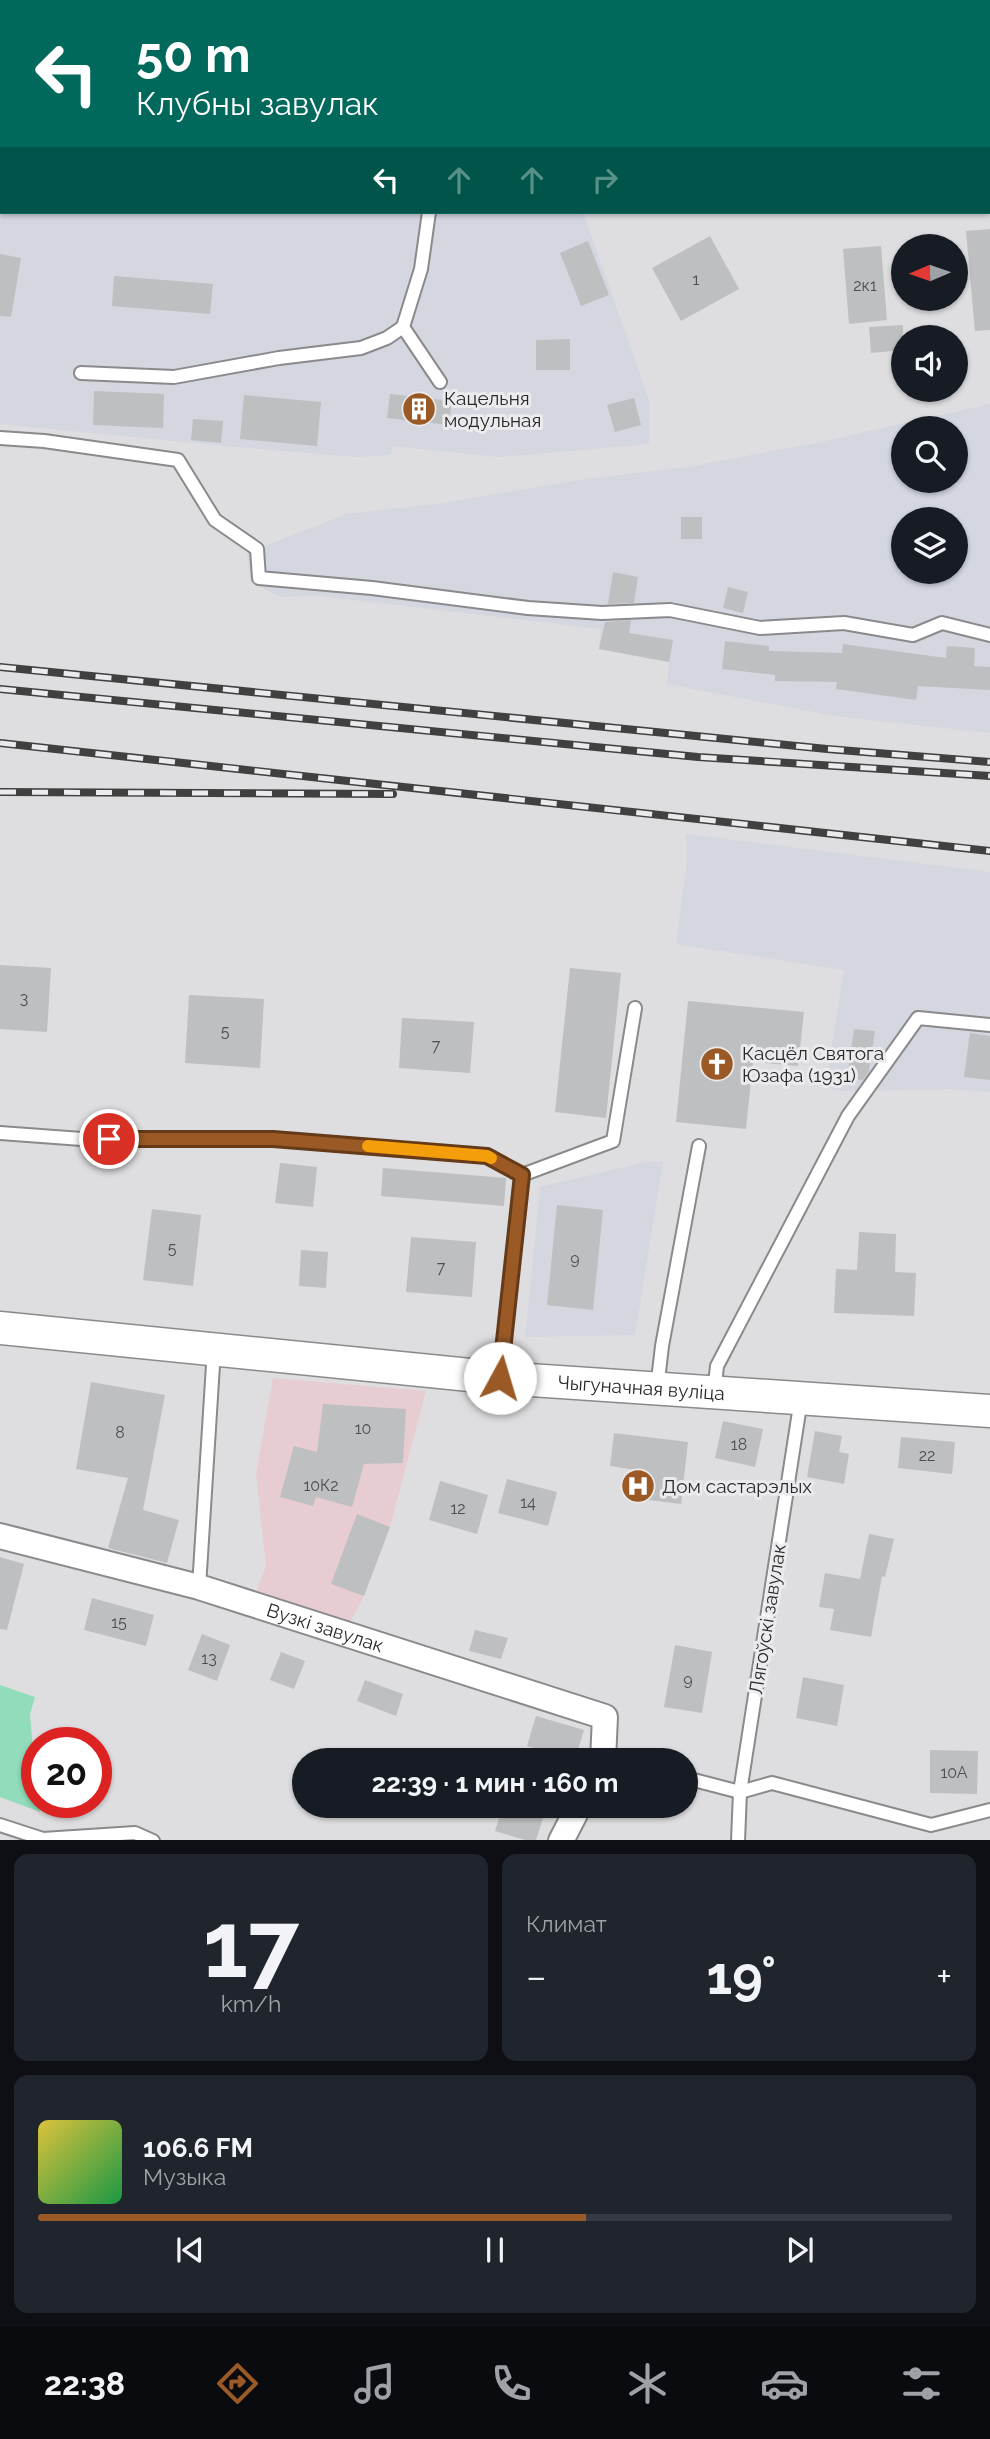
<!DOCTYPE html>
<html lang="ru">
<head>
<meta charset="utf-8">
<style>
	body { margin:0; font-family:Raleway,sans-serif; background:#20242c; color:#f1f3f6; height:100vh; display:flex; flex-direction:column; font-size:26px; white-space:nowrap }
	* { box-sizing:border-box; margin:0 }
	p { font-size:23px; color:#9ea1a6 }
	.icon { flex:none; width:38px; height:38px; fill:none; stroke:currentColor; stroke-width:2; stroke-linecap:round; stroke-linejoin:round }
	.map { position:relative; height:1840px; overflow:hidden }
	.sheet { display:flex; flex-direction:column; gap:14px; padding:14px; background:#0d0f14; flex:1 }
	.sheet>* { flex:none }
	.top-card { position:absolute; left:0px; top:0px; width:990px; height:214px; box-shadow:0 2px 5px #0004; background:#00695c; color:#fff; overflow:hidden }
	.needle { width:46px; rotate:268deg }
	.tools { position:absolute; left:891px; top:234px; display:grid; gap:14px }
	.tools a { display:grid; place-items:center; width:77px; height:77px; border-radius:50%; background:#171b24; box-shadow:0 2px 5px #0004; font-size:35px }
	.speed { position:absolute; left:21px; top:1727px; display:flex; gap:14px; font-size:35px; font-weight:700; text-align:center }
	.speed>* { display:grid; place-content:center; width:91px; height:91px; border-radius:50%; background:#171b24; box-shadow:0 2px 5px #0004; line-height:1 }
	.speed .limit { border:10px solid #d22; background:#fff; color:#111 }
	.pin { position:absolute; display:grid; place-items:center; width:60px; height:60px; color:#fff; margin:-30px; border:4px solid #fff; border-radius:50%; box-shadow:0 2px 7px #0007 }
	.me { position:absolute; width:77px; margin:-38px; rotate:6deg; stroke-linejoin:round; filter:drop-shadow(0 0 5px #0008) }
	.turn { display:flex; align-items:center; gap:24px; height:147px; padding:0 21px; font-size:32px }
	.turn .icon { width:91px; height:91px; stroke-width:2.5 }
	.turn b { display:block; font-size:49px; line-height:60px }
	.lanes { display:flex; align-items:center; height:66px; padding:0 21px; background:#0003; justify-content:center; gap:35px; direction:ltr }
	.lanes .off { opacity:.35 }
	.big { font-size:52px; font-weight:700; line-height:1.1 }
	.sheet .tile { flex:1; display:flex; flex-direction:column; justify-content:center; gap:10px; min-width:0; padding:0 24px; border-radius:14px; background:#20242c }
	.sheet .dial { align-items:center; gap:0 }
	.dial b { font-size:91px; line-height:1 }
	.song { display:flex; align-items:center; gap:21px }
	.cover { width:84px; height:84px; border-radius:10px; background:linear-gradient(135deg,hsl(50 70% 55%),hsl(140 70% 35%)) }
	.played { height:7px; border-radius:4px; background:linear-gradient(90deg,#9a5925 60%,#363941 60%) }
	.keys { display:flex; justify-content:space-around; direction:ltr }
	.heat { display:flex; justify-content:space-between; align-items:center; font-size:38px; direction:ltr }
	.sheet .tiles { flex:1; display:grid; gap:14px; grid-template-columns:1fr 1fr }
	.tile:last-child { grid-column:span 2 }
	.trip { position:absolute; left:292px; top:1748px; width:406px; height:70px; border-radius:35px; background:#171b24; box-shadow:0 2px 5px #0004; font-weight:700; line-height:70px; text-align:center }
	.tabs { display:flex; height:112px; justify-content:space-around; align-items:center; background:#090b0e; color:#9ea1a6 }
	.tabs .icon { width:49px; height:49px }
	.tabs .selected { color:#9a5925 }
	.tabs b { font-size:32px; color:#f1f3f6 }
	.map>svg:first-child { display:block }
	.built { fill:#d4d6e0; fill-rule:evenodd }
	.medical { fill:#e7cdd2 }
	.green { fill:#91dcba }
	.building { fill:#bebfc1 }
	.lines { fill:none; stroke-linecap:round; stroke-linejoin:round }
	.service-casing { stroke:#8a8a8c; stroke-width:16 }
	.minor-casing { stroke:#8a8a8c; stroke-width:28 }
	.tertiary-casing { stroke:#8a8a8c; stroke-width:35 }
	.service { stroke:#fff; stroke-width:12 }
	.minor { stroke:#fff; stroke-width:24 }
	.tertiary { stroke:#fff; stroke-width:32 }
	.rail-casing { stroke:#404041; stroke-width:8 }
	.rail { stroke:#ebebed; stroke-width:5; stroke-dasharray:16; stroke-linecap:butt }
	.route-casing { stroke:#643a18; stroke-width:18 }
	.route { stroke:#9a5925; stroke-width:12 }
	.slow { stroke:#f59e0b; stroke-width:12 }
	.labels { text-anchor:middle; stroke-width:6; stroke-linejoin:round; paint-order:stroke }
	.number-label { font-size:16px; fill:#4e4e50 }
	.poi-label { font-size:19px; fill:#29292a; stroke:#ebebed; text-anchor:start }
	.street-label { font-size:19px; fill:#29292a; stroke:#ebebed }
</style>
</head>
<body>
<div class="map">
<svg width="990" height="1841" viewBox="0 0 990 1841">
	<rect width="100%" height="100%" fill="#dedee0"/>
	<g class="built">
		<path d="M0,74L2,212H583L649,400V444L498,457L393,446L390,455L356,457L215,445L0,424Z"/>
		<path d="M990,404V733L835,716L667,684L669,662L599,649L601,629L319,596L280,597L251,582L247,553L347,514L445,503L578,480L688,467L821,442ZM903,429H956V481H903ZM903,520H956V572H903Z"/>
		<path d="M686,834L990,872V1092L951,1089L843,1091L825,1087L844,970L676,944L687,861Z"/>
		<path d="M646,1162H663L635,1335L525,1337L540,1187Z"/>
	</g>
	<path class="medical" d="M273,1378L426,1391L390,1527L364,1596L349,1624L255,1595L266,1566L256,1473Z"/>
	<path class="green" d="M0,1685L35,1697L30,1714L37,1802L39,1803L40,1812L0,1797Z"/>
	<g class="building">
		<path d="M990,229V330L975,331L966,231Z"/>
		<path d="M710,236L739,289L681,321L652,268Z"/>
		<path d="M588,241L609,295L581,306L560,253Z"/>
		<path d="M881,246L887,320L849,324L843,249Z"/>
		<path d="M0,254L21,258L11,317L0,316Z"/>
		<path d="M114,276L213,284L210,314L112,306Z"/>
		<path d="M903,325V350L871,353L869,327Z"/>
		<path d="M570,339V370H536V340Z"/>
		<path d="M94,391L164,394L163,428L93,425Z"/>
		<path d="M390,394L452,401L449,425L387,418Z"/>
		<path d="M244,395L321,402L317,446L240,439Z"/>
		<path d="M634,398L641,425L615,432L607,405Z"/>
		<path d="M193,419L223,421L221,443L191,440Z"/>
		<rect x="681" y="517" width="21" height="22"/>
		<path d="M613,572L638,577L634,603L608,604Z"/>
		<path d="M728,587L748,592L743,613L723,608Z"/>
		<path d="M631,620L629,633L673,640L669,662L599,649L605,622Z"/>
		<path d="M725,641L769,646V651L842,653L843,644L946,658L947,646L975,648L974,666L990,667V690L918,686L916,700L836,689L837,682L775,681V675L722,669Z"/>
		<path d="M0,965L51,968L47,1032L0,1029Z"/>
		<path d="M570,968L621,973L606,1118L555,1112Z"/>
		<path d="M189,995L264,999L260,1068L185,1063Z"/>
		<path d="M688,1001L804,1012L798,1066L753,1062L746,1129L676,1122Z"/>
		<path d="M402,1018L474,1022L470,1073L399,1068Z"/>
		<path d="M854,1029L875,1031L869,1071L863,1080L847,1078Z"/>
		<path d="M970,1033L990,1036V1080L964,1077Z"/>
		<path d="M280,1163L317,1167L313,1207L275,1203Z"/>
		<path d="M383,1168L506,1178L504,1206L381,1196Z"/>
		<path d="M557,1205L603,1210L593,1310L547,1305Z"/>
		<path d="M152,1209L201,1215L193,1286L143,1280Z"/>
		<path d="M859,1232L896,1234L895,1272L916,1273L914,1316L834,1313L836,1269L857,1270Z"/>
		<path d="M411,1237L476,1242L472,1297L406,1292Z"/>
		<path d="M301,1250L328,1252L326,1288L299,1286Z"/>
		<path d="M91,1382L165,1395L143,1510L179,1520L167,1563L108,1548L128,1478L76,1469Z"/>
		<path d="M323,1404L406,1409L403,1463L364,1464L352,1507L316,1497L313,1506L280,1497L294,1446L317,1452Z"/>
		<path d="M723,1421L763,1429L755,1467L715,1458Z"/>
		<path d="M815,1431L842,1436L839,1452L849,1454L844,1484L807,1477Z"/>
		<path d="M614,1433L688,1442L681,1504L633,1498L636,1470L610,1466Z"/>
		<path d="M901,1437L955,1442L952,1474L898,1468Z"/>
		<path d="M507,1479L557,1492L548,1526L498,1513Z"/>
		<path d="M440,1481L488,1495L477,1534L429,1520Z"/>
		<path d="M357,1514L390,1527L364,1596L331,1584Z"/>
		<path d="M869,1534L894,1539L885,1577L882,1576L871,1637L830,1630L834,1609L819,1607L825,1573L860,1579Z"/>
		<path d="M0,1557L24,1564L7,1630L0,1629Z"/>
		<path d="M92,1598L154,1615L146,1646L84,1630Z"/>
		<path d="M475,1630L508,1638L501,1659L469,1651Z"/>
		<path d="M202,1634L230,1645L217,1681L188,1670Z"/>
		<path d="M675,1645L712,1652L702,1713L664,1707Z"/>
		<path d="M281,1652L305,1661L294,1689L270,1680Z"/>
		<path d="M803,1677L844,1685L837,1726L796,1718Z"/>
		<path d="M365,1680L403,1694L396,1716L357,1701Z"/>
		<path d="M536,1716L584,1730L575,1760L527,1746Z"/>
		<path d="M930,1750L978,1751L977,1794L930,1793Z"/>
		<path d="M503,1806H547L536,1840H525L495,1831Z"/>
	</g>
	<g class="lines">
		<g class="service-casing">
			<g id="service">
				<path d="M407,2V0"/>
				<path d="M429,212L421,269L403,327L440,382"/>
				<path d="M81,373L174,377L279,358L361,348L387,338L403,327"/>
				<path d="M0,438L44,441L178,460L215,520L257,549L259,578L372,588L528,608L602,613L670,610L760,628L844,623L913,635L942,623L990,635"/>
				<path d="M0,1133L82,1139H273L487,1156L522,1175L500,1377"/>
				<path d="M522,1175L613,1141L635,1008"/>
				<path d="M657,1389L662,1346L699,1146"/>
				<path d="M714,1393L717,1366L848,1116L918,1018L990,1025"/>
				<path d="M199,1587L214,1349"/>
				<path d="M686,1778L740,1792L772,1783L931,1825L990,1810"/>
				<path d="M0,1825L43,1839L135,1833L153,1841"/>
				<path d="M738,1841L740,1792L801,1399"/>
			</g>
		</g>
		<g class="minor-casing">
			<g id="minor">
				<path d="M516,0L518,2"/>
				<path d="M989,177L990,178"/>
				<path id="s1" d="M0,1536L199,1587L605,1717L603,1760"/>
				<path d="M561,1841L579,1806"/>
			</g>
		</g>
		<g class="tertiary-casing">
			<g id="tertiary">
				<path id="s2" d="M0,1328L500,1378L990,1411"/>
			</g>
		</g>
		<use href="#service" class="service"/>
		<use href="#minor" class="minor"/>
		<use href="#tertiary" class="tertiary"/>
		<g class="rail-casing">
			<g id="rail">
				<path d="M0,667L827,749L990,762"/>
				<path d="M0,689L698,757L990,776"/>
				<path d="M0,743L990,851"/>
				<path d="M0,792L393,794"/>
			</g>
		</g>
		<use href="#rail" class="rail"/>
	</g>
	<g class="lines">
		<g class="route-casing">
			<path id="route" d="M109,1139H273L487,1156L522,1175L500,1378"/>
		</g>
		<use href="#route" class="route"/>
		<path class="slow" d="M368,1146L487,1156L491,1158"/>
	</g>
	<defs>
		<g id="building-disc" transform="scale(1.75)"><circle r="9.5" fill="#9a5925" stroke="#ebebed"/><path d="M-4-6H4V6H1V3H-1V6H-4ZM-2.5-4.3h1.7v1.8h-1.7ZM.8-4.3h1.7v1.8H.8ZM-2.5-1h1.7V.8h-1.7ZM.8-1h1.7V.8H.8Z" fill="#fff"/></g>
		<g id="church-disc" transform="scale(1.75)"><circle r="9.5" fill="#9a5925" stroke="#ebebed"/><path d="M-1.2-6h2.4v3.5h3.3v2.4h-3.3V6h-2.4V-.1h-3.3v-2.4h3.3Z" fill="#fff"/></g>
		<g id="hospital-disc" transform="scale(1.75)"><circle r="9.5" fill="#9a5925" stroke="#ebebed"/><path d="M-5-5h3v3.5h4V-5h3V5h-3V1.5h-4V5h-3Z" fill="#fff"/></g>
	</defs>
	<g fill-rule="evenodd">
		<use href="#building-disc" x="419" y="409"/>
		<use href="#church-disc" x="717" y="1064"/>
		<use href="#hospital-disc" x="638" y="1486"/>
	</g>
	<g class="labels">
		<g class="number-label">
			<text x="696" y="285">1</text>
			<text x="865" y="291">2к1</text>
			<text x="24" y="1004">3</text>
			<text x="225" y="1037">5</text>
			<text x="436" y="1051">7</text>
			<text x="172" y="1254">5</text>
			<text x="575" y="1264">9</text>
			<text x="441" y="1273">7</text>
			<text x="363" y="1434">10</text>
			<text x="120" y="1438">8</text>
			<text x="739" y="1450">18</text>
			<text x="927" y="1461">22</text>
			<text x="321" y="1491">10К2</text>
			<text x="528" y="1508">14</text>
			<text x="458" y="1514">12</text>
			<text x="119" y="1628">15</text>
			<text x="209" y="1664">13</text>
			<text x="688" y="1685">9</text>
			<text x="954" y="1778">10А</text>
		</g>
		<g class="poi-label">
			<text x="444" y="405">Кацельня<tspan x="444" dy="22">модульная</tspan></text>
			<text x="742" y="1060">Касцёл Святога<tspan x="742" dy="22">Юзафа (1931)</tspan></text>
			<text x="662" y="1493">Дом састарэлых</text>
		</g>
		<g class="street-label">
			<text dy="7" stroke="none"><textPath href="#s2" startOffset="644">Чыгуначная вуліца</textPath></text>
			<text transform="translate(767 1619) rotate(-81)" y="7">Лягоўскі завулак</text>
			<text dy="7" stroke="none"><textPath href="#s1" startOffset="338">Вузкі завулак</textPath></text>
		</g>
	</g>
</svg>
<div class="tools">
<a><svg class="needle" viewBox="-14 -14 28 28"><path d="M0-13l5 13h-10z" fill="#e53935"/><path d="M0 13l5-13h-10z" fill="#9ea1a6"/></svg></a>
<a><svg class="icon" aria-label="sound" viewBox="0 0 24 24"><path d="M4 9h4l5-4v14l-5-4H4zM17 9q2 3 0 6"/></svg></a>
<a><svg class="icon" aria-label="search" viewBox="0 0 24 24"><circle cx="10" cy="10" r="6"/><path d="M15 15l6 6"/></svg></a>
<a><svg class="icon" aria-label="layers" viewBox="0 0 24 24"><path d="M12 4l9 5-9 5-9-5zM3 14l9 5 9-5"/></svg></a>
</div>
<div class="speed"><div class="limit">20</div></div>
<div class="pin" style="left:109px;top:1139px;background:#d93025"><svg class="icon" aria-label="arrive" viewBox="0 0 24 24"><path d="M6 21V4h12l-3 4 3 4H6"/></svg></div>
<svg class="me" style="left:500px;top:1378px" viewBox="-20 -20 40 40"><circle r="19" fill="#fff"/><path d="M0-13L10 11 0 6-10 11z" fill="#9a5925"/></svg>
<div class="trip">22:39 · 1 мин · 160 m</div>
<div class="top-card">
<div class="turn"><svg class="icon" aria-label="left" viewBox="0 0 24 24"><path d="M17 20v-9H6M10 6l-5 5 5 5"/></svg><div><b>50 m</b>Клубны завулак</div></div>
<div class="lanes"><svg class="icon" aria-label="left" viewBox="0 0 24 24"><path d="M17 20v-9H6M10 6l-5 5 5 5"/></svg><svg class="icon off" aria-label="ahead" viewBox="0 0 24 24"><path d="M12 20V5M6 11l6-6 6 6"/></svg><svg class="icon off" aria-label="ahead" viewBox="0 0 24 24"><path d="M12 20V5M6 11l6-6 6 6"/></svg><svg class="icon off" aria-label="right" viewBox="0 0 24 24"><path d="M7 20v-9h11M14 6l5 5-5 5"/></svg></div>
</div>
</div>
<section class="sheet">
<div class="tiles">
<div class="tile dial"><b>17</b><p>km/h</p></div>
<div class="tile"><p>Климат</p>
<div class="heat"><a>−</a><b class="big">19°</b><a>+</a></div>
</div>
<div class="tile">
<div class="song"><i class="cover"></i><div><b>106.6 FM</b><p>Музыка</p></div></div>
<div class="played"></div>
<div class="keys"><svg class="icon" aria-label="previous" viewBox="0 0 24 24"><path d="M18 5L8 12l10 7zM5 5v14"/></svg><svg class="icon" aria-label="pause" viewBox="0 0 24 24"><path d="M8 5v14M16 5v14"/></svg><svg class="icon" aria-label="next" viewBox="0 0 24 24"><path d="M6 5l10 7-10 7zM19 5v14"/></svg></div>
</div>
</div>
</section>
<nav class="tabs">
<b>22:38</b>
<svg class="icon selected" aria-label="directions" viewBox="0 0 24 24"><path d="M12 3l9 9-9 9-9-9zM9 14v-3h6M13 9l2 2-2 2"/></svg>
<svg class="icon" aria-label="music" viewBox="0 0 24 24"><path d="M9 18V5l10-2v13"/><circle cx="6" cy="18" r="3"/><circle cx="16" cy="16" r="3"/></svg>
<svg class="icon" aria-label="phone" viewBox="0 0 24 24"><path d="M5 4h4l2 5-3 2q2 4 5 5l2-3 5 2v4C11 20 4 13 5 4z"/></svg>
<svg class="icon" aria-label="climate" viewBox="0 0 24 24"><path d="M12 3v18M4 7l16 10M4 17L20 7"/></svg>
<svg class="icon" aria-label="car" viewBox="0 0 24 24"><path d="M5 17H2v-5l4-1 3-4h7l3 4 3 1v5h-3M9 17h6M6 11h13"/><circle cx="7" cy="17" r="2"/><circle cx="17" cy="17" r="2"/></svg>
<svg class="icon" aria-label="filters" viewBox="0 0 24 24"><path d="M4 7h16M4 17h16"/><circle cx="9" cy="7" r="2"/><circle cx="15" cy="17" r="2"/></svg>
</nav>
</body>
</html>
